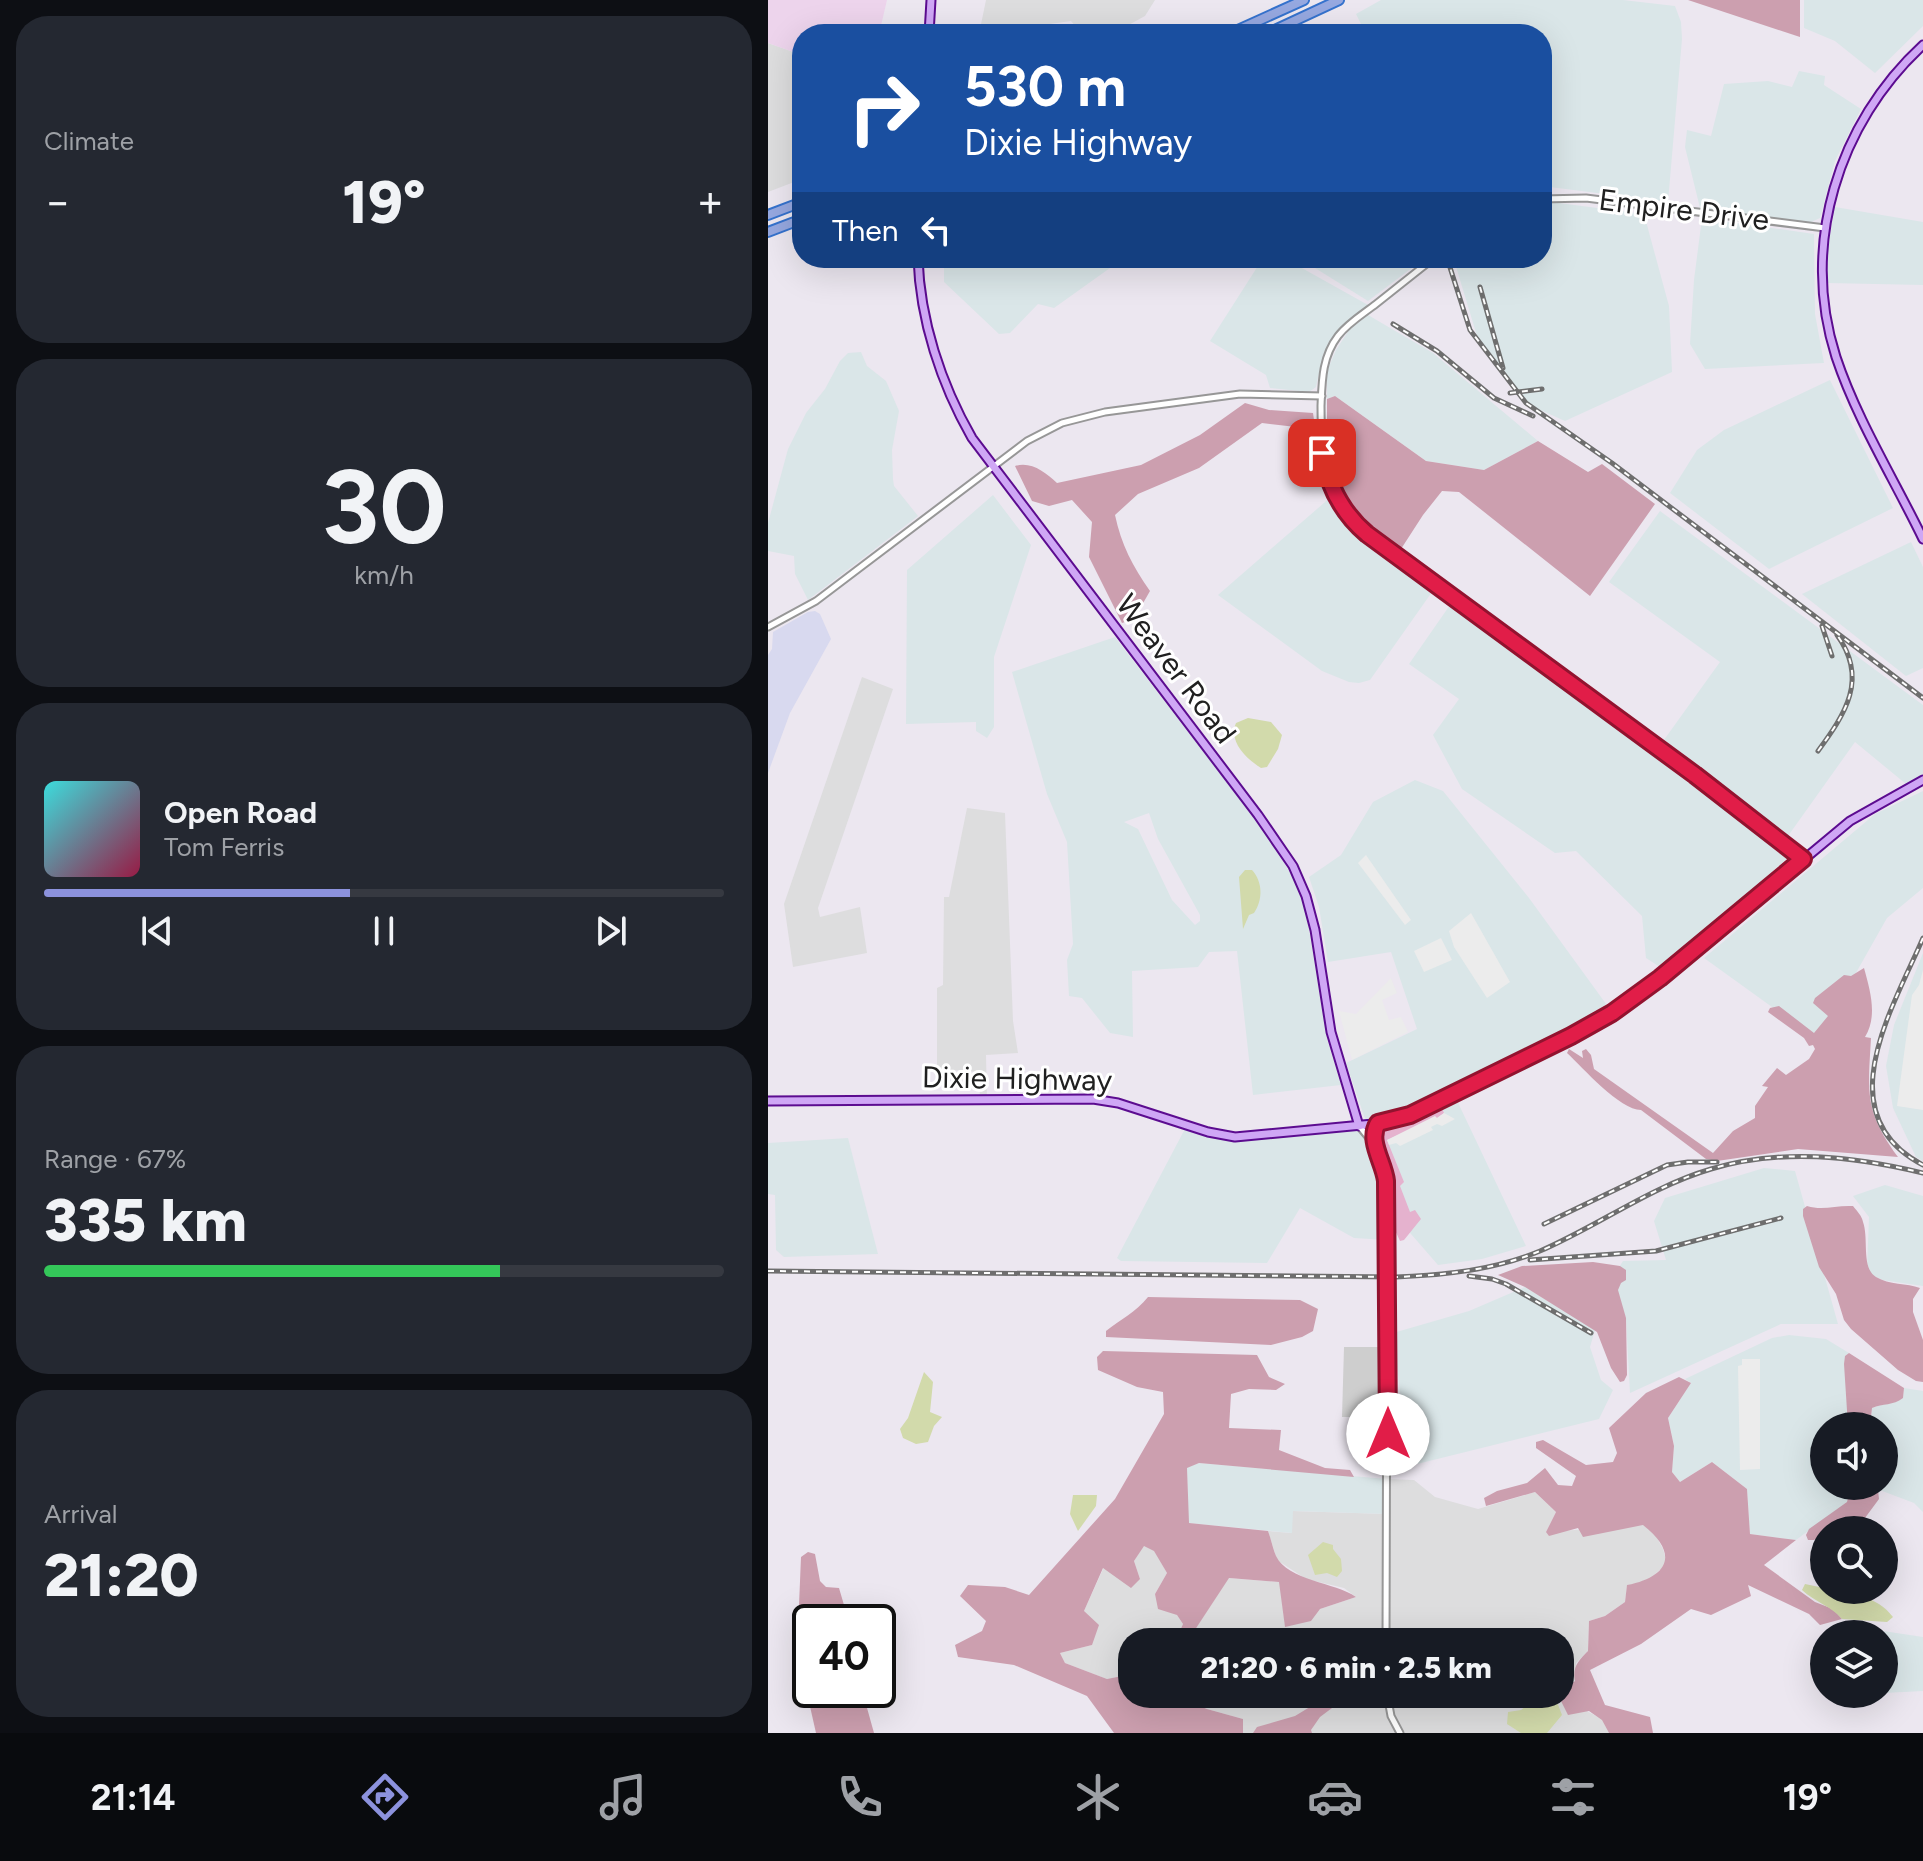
<!DOCTYPE html>
<html lang="en">
<head>
<meta charset="utf-8">
<style>
	body { margin:0; font-family:Figtree,sans-serif; background:#242831; color:#f1f3f6; height:100vh; display:flex; flex-direction:column; font-size:30px; white-space:nowrap }
	* { box-sizing:border-box; margin:0 }
	p { font-size:26px; color:#9ea1a6 }
	.icon { flex:none; width:44px; height:44px; fill:none; stroke:currentColor; stroke-width:2; stroke-linecap:round; stroke-linejoin:round }
	.map { position:relative; flex:1; overflow:hidden }
	.drawer { display:flex; flex-direction:column; gap:16px; padding:16px; background:#0d0f14; width:768px }
	.drawer>* { flex:none }
	.hud { position:absolute; left:24px; top:24px; width:760px; height:244px; border-radius:32px; box-shadow:0 8px 32px #0002; background:#1a4fa0; color:#fff; overflow:hidden }
	.tools { position:absolute; left:1042px; top:1412px; display:grid; gap:16px }
	.tools a { display:grid; place-items:center; width:88px; height:88px; border-radius:50%; background:#171b24; box-shadow:0 8px 32px #0002; font-size:40px }
	.speed { position:absolute; left:24px; top:1604px; display:flex; gap:16px; font-size:40px; font-weight:700; text-align:center }
	.speed>* { display:grid; place-content:center; width:104px; height:104px; border-radius:50%; background:#171b24; box-shadow:0 8px 32px #0002; line-height:1 }
	.speed .limit { border:4px solid #111; border-radius:12px; background:#fff; color:#111 }
	.pin { position:absolute; display:grid; place-items:center; width:68px; height:68px; color:#fff; margin:-34px; border-radius:16px; box-shadow:0 4px 12px #0006 }
	.me { position:absolute; width:88px; margin:-44px; rotate:0deg; stroke-linejoin:round; filter:drop-shadow(0 0 6px #0008) }
	.turn { display:flex; align-items:center; gap:28px; height:168px; padding:0 40px; font-size:36px }
	.turn .icon { width:104px; height:104px; stroke-width:2.5 }
	.turn b { display:block; font-size:56px; line-height:68px }
	.then { display:flex; align-items:center; height:76px; padding:0 40px; background:#0003; gap:16px; font-size:30px }
	.big { font-size:60px; font-weight:800; line-height:1.1 }
	.drawer .widget { flex:1; display:flex; flex-direction:column; justify-content:center; gap:12px; min-width:0; padding:0 28px; border-radius:32px; background:#242831 }
	.drawer .dial { align-items:center; gap:0 }
	.dial b { font-size:104px; line-height:1 }
	.song { display:flex; align-items:center; gap:24px }
	.cover { width:96px; height:96px; border-radius:12px; background:linear-gradient(135deg,hsl(180 70% 55%),hsl(340 70% 35%)) }
	.played { height:8px; border-radius:4px; background:linear-gradient(90deg,#8c92dd 45%,#363941 45%) }
	.keys { display:flex; justify-content:space-around; direction:ltr }
	.heat { display:flex; justify-content:space-between; align-items:center; font-size:44px; direction:ltr }
	.charge { height:12px; border-radius:6px; background:linear-gradient(90deg,#34c759 67%,#363941 0) }
	.trip { position:absolute; left:350px; top:1628px; width:456px; height:80px; border-radius:32px; background:#171b24; box-shadow:0 8px 32px #0002; font-weight:800; line-height:80px; text-align:center }
	.menu { display:flex; height:128px; justify-content:space-around; align-items:center; background:#090b0e; color:#9ea1a6 }
	.menu .icon { width:56px; height:56px }
	.menu .active { color:#8c92dd }
	.menu b { font-size:36px; color:#f1f3f6 }
	main { display:flex; flex:1; min-height:0 }
	.map>svg:first-child { display:block }
	.residential { fill:#ddddde }
	.commercial { fill:#d8d9ef }
	.industrial { fill:#dae6e8; fill-rule:evenodd }
	.religious { fill:#cecece }
	.farmland { fill:#edd4ec }
	.grass { fill:#e5b2ce }
	.forest { fill:#cc9faf }
	.parking { fill:#ececec }
	.water { fill:#d2daab }
	.lines { fill:none; stroke-linecap:round; stroke-linejoin:round }
	.minor-casing { stroke:#979797; stroke-width:9 }
	.major-casing { stroke:#5c0c90; stroke-width:11 }
	.highway-casing { stroke:#3572cd; stroke-width:12 }
	.minor { stroke:#fff; stroke-width:5 }
	.major { stroke:#cfa7f5; stroke-width:7 }
	.highway { stroke:#96a8e0; stroke-width:8 }
	.rail-casing { stroke:#6e6e6e; stroke-width:5 }
	.rail { stroke:#fff; stroke-width:2; stroke-dasharray:6; stroke-linecap:butt }
	.minor-bridge-casing { stroke:#979797; stroke-width:9; stroke-linecap:butt }
	.minor-bridge { stroke:#fff; stroke-width:5 }
	.route-casing { stroke:#92132f; stroke-width:20 }
	.route { stroke:#e11d48; stroke-width:14 }
	.labels { text-anchor:middle; stroke-width:6; stroke-linejoin:round; paint-order:stroke }
	.street-label { font-size:30px; fill:#202020; stroke:#fff }
</style>
</head>
<body>
<main>
<section class="drawer">
<div class="widget"><p>Climate</p>
<div class="heat"><a>−</a><b class="big">19°</b><a>+</a></div>
</div>
<div class="widget dial"><b>30</b><p>km/h</p></div>
<div class="widget">
<div class="song"><i class="cover"></i><div><b>Open Road</b><p>Tom Ferris</p></div></div>
<div class="played"></div>
<div class="keys"><svg class="icon" aria-label="previous" viewBox="0 0 24 24"><path d="M18 5L8 12l10 7zM5 5v14"/></svg><svg class="icon" aria-label="pause" viewBox="0 0 24 24"><path d="M8 5v14M16 5v14"/></svg><svg class="icon" aria-label="next" viewBox="0 0 24 24"><path d="M6 5l10 7-10 7zM19 5v14"/></svg></div>
</div>
<div class="widget"><p>Range · 67%</p><b class="big">335 km</b><div class="charge"></div></div>
<div class="widget"><p>Arrival</p><b class="big">21:20</b></div>
</section>
<div class="map">
<svg width="1155" height="1733" viewBox="0 0 1155 1733">
	<rect width="100%" height="100%" fill="#ece7f0"/>
	<g class="residential">
		<path d="M218,0H387L377,16L344,34H314L303,21L211,34Z"/>
		<path d="M0,43L34,55V179L0,192Z"/>
		<path d="M94,677L125,689L50,908L52,917L92,907L99,953L25,967L16,904Z"/>
		<path d="M199,808L237,813L245,1021L250,1053L218,1055L219,1100H212L211,1072L169,1069V988L175,985L176,897H181Z"/>
		<path d="M619,1479L646,1480L667,1497L710,1509L767,1492L788,1512L778,1532L876,1525L887,1534L895,1549L898,1560L896,1566L880,1581L859,1586L857,1602L837,1616L821,1621L820,1651L808,1663L807,1680L792,1693V1642H419L460,1578L512,1582L517,1626L552,1609L588,1597L576,1588L538,1579L509,1560L500,1531L523,1533L524,1511L619,1514Z"/>
		<path d="M376,1545L386,1550L399,1573L387,1594L409,1615L415,1624L407,1642H364V1674L339,1679L297,1663L292,1653L324,1645L316,1611L336,1567L372,1579L366,1561Z"/>
		<path d="M402,1694H791L790,1696L834,1719L841,1733H475V1719L439,1709Z"/>
	</g>
	<path class="commercial" d="M47,611L52,614L63,639L22,713L0,773V655L4,649L5,632L40,612Z"/>
	<g class="industrial">
		<path d="M613,0H855L907,6L913,22L914,39L900,202L774,186V34H586L594,26L588,14Z"/>
		<path d="M1036,0H1155V26L1107,73L1067,41L1036,28Z"/>
		<path d="M1031,71L1057,76L1056,85L1093,109L1067,161L1052,218L1041,223L932,208L917,147L919,130L943,136L956,84L1000,81L1024,87Z"/>
		<path d="M783,202L876,214L901,306L904,372L797,421L759,404L732,370L709,336L686,260V258H774V204Z"/>
		<path d="M1067,207L1155,222V285L1059,283V252Z"/>
		<path d="M934,218L1046,234L1047,314L1056,363L937,369L922,344L926,280Z"/>
		<path d="M176,258H356L286,308L270,304L242,333L231,334L176,282Z"/>
		<path d="M495,258H516L600,305L577,323L561,342L555,355L548,387L541,392L502,388L498,375L442,341Z"/>
		<path d="M531,258H657L600,301Z"/>
		<path d="M600,315L665,353L770,441L716,470L658,461L567,396L559,399V371L568,350L581,330Z"/>
		<path d="M93,352L99,366L118,381L131,411L124,450L125,479L126,486L150,516L40,600L27,574L26,556L0,551V523L20,449L38,413L57,389L72,361L80,353Z"/>
		<path d="M1062,380L1125,508L1001,569L902,493L929,450L956,430Z"/>
		<path d="M225,495L263,545L226,657V727L219,738L208,731V722L138,724L139,570Z"/>
		<path d="M564,496L582,526L596,541L664,592L602,680L591,683L581,682L554,671L450,595Z"/>
		<path d="M892,511L1155,705V774L1138,784L1087,742L1020,836L893,744L952,662L841,582Z"/>
		<path d="M1143,542L1155,567V668L1138,676L1034,594Z"/>
		<path d="M682,605L880,744L1023,855L895,969L878,958L874,916L808,851L787,853L694,789L665,735L691,699L641,664Z"/>
		<path d="M347,637L501,837L529,885L537,905L559,1039L573,1085L485,1095L469,951L441,952L430,967L364,971L365,1037L342,1033L314,998L301,996L299,960L305,944L299,842L279,794L244,672ZM381,813L390,839L432,915V921L427,925L404,900L370,829L356,822Z"/>
		<path d="M647,780L675,791L761,898L841,1008L827,1019L684,1090L758,1246L714,1259L670,1265L623,1211L620,1163L596,1116L578,1063L649,1029L623,952L560,962L551,907L541,877L573,855L605,802Z"/>
		<path d="M1155,791V888L1119,918L1050,1040L936,958L1107,814Z"/>
		<path d="M1155,953V1161L1148,1157L1125,1108L1118,1066L1126,1025Z"/>
		<path d="M419,1125L453,1135L591,1126L613,1158L619,1240L586,1238L532,1208L499,1263L353,1261L349,1258Z"/>
		<path d="M80,1138L110,1254L16,1257L8,1250L7,1195L0,1194V1143Z"/>
		<path d="M996,1168L1027,1171L1070,1324H1013L862,1393L858,1318L843,1280L855,1261L898,1260L886,1221L897,1198Z"/>
		<path d="M1117,1185L1155,1196V1286L1114,1280L1104,1275L1099,1268L1101,1217L1085,1196Z"/>
		<path d="M757,1287L827,1330L822,1347L833,1380L845,1390L831,1419L645,1465L637,1433L625,1333L701,1311Z"/>
		<path d="M1021,1335L1058,1339L1081,1353L1077,1356L1080,1426H1056V1486H1083L1081,1497L1079,1502L1028,1540L982,1534L979,1489L944,1462L912,1482L904,1472L906,1445L900,1418L923,1383L917,1379L1004,1338Z"/>
		<path d="M1136,1388L1155,1391V1512L1146,1503L1101,1486H1116V1426H1102L1104,1408L1135,1398Z"/>
		<path d="M431,1463L619,1479V1514L525,1511L524,1533L420,1523L419,1467Z"/>
		<path d="M1115,1631L1155,1637V1691L1116,1693Z"/>
	</g>
	<path class="religious" d="M576,1347H619L620,1417H574Z"/>
	<path class="farmland" d="M0,0H119L111,34H34V55L0,43Z"/>
	<path class="grass" d="M665,1108H674L676,1113L669,1118L619,1140L636,1182L632,1186L642,1212L647,1210L653,1219L636,1240L632,1241L622,1219L619,1164L609,1133C616,1126 652,1114 665,1108Z"/>
	<g class="forest">
		<path d="M920,0H1032V37Z"/>
		<path d="M567,396L658,461L716,470L770,441L820,472L834,464L887,504L822,596L691,492L674,491L655,515L633,549L594,526L571,493L559,459V399Z"/>
		<path d="M477,403L501,410L545,413L546,420L528,427L494,423L431,468L370,494L347,515C353,544 365,567 382,591L366,619L354,623L321,557L324,522L304,500L281,506L264,501L247,466C263,461 277,472 289,483L373,465L432,435Z"/>
		<path d="M1096,968C1102,990 1110,1016 1097,1037L1103,1038C1100,1093 1096,1111 1130,1157L1030,1149L949,1161L938,1159L873,1110C852,1110 815,1068 799,1053L801,1049L815,1058L814,1051L818,1049L823,1055L826,1069L945,1153L965,1131L987,1118V1106L1000,1087L994,1086L1009,1068L1018,1075L1041,1059L1047,1049L1045,1045L1041,1046L1036,1038L1000,1012L1002,1008L1011,1006L1046,1033L1060,1016L1045,1003L1047,998L1076,975L1083,976Z"/>
		<path d="M1039,1206C1055,1211 1068,1205 1085,1206C1089,1211 1094,1216 1095,1222C1101,1239 1093,1268 1108,1277C1121,1285 1139,1283 1152,1288L1145,1299V1312L1155,1340V1382L1148,1381L1130,1370L1083,1329L1076,1320L1068,1294L1051,1267L1035,1216V1209Z"/>
		<path d="M825,1262L852,1266L858,1270V1280L853,1283L850,1290L858,1318L859,1375L856,1381L852,1382L843,1368L829,1332L757,1287L730,1275L754,1266Z"/>
		<path d="M380,1297L532,1300L550,1309L545,1331L534,1337L503,1345L338,1337V1331C353,1319 368,1312 380,1297Z"/>
		<path d="M335,1351L489,1355L501,1377L517,1384L508,1390L481,1389L463,1394L461,1428L513,1430L511,1450L557,1468L582,1470L586,1477L431,1463L419,1468L421,1523L500,1531C503,1539 505,1549 508,1556C520,1581 567,1582 588,1597L552,1609L543,1621L517,1627L511,1582L461,1578L419,1642H407L415,1624L409,1615L390,1609L387,1594L399,1573L386,1551L376,1546L366,1561L372,1579L363,1588L335,1568L316,1611L331,1625L324,1645L292,1653L297,1663L339,1679L364,1674V1694H402L439,1709L475,1719V1733H346L319,1696L246,1665L190,1657L187,1645L214,1631L218,1621L192,1596L200,1585L237,1587L261,1595L347,1499L396,1414L395,1392L369,1387L330,1370L329,1357Z"/>
		<path d="M1081,1353L1136,1388L1135,1398C1125,1406 1115,1403 1104,1408L1102,1426H1080L1076,1364L1077,1356Z"/>
		<path d="M911,1377L923,1383L900,1418L906,1446L904,1472L912,1482L944,1462L979,1489L982,1534L1028,1540L996,1565L1047,1602L1065,1609L1074,1619L1052,1625L1041,1614L980,1585L983,1596L943,1615L923,1609L873,1644L822,1670L837,1705L882,1717L885,1733H841L834,1720L821,1711L800,1715L790,1695L807,1681C804,1667 811,1660 820,1651L821,1621L837,1616L857,1602L859,1585C900,1577 912,1554 875,1525L815,1537L810,1528L781,1536L778,1532L788,1512L767,1492L718,1506L716,1498L729,1491L759,1483L777,1468L790,1485L804,1486L808,1476L768,1448V1442L775,1440L818,1465L845,1462L849,1453L841,1428L878,1393Z"/>
		<path d="M1083,1486H1101L1110,1490L1111,1499L1094,1522L1082,1530H1056V1534L1046,1540H1040L1038,1535L1041,1529L1079,1502Z"/>
		<path d="M40,1552L47,1554L52,1581L58,1587L71,1588L81,1622H42V1662L29,1654L33,1557Z"/>
		<path d="M42,1689L94,1690L106,1733H48L41,1702Z"/>
		<path d="M560,1696L568,1699V1705L552,1717L543,1730L544,1733H485L489,1727L527,1716Z"/>
	</g>
	<g class="parking">
		<path d="M598,855L643,920L637,925L590,863Z"/>
		<path d="M703,913L742,982L719,998L686,947L681,931Z"/>
		<path d="M673,938L684,960L656,972L646,951Z"/>
		<path d="M1155,970V1110L1129,1106L1144,995L1151,985Z"/>
		<path d="M623,978L629,993L614,1000L621,1020L633,1017L640,1032L584,1060L571,1011L588,1014Z"/>
		<path d="M676,1113L687,1119L674,1126L669,1124L663,1127L665,1130L632,1146L628,1143L621,1145L619,1140L667,1116L669,1118Z"/>
		<path d="M974,1359H992V1469L972,1470L970,1366L974,1365Z"/>
	</g>
	<g class="water">
		<path d="M480,718L503,722L514,735L510,749L499,767L493,768C479,759 460,742 468,723Z"/>
		<path d="M477,870H484C495,882 495,900 486,913L481,915L475,929L471,877Z"/>
		<path d="M156,1372L165,1382L162,1412L174,1417L166,1426L160,1442L148,1444L135,1438L132,1429L140,1418Z"/>
		<path d="M305,1495H329L328,1506L310,1531L302,1514Z"/>
		<path d="M555,1542L565,1545V1549L573,1559L574,1571L569,1577L559,1573L547,1575L540,1555Z"/>
		<path d="M1037,1584L1056,1588V1590C1081,1590 1110,1597 1125,1617L1119,1622L1074,1619C1063,1606 1047,1602 1034,1590Z"/>
		<path d="M775,1694H782L789,1702L794,1715L779,1733H753L739,1724L740,1712L753,1710Z"/>
	</g>
	<g class="lines">
		<g class="minor-casing">
			<g id="minor">
				<path d="M774,199L818,198L1057,228"/>
				<path d="M666,258C647,273 627,289 608,304C595,314 580,323 570,336C554,357 554,381 553,406C553,459 557,498 599,534L921,772L1035,859"/>
				<path d="M0,627L48,601L259,441L294,423L337,412L472,394L554,396"/>
				<path d="M591,1126C623,1159 618,1198 619,1240"/>
				<path d="M618,1642L619,1291"/>
				<path d="M619,1694L623,1716L632,1733"/>
			</g>
		</g>
		<g class="major-casing">
			<g id="major">
				<path d="M161,34L163,0"/>
				<path d="M1155,45C1070,123 1032,245 1068,357C1089,420 1126,479 1155,539"/>
				<path d="M150,258C152,320 173,384 204,438L490,815L525,866L538,896L547,930L563,1032L591,1126"/>
				<path d="M0,1101L325,1099L350,1103L440,1132L467,1137L605,1124L642,1115L824,1025L844,1013L914,961L1082,821L1155,780"/>
				<path d="M605,1142L606,1128L610,1123"/>
			</g>
		</g>
		<g class="highway-casing">
			<g id="highway">
				<path d="M461,34L536,0"/>
				<path d="M498,34L571,0"/>
				<path d="M0,215L34,202"/>
				<path d="M0,232L34,219"/>
			</g>
		</g>
		<use href="#minor" class="minor"/>
		<use href="#major" class="major"/>
		<use href="#highway" class="highway"/>
		<g class="rail-casing">
			<g id="rail">
				<path d="M679,258L702,330L758,403L844,463L1155,698"/>
				<path d="M712,287L735,368"/>
				<path d="M625,324L669,351L726,398L765,416"/>
				<path d="M742,393L774,389"/>
				<path d="M1054,626L1064,656"/>
				<path d="M1050,751C1077,714 1101,679 1069,635"/>
				<path d="M1155,938C1125,1008 1058,1115 1155,1165"/>
				<path d="M776,1224L899,1165L920,1162H949"/>
				<path d="M762,1260L888,1251L1013,1218"/>
				<path d="M0,1271L628,1277C678,1275 726,1270 772,1251C830,1226 882,1187 943,1169C1014,1148 1084,1156 1155,1173"/>
				<path d="M701,1276L724,1279L738,1284L823,1333"/>
			</g>
		</g>
		<use href="#rail" class="rail"/>
		<g class="minor-bridge-casing">
			<path id="minor-bridge" d="M619,1240V1291"/>
		</g>
		<use href="#minor-bridge" class="minor-bridge"/>
	</g>
	<g class="lines">
		<g class="route-casing">
			<path id="route" d="M554,453C560,485 574,513 599,534L927,775L1035,859L892,978L844,1013L803,1036L642,1115L610,1123C599,1141 616,1162 618,1181L620,1434"/>
		</g>
		<use href="#route" class="route"/>
	</g>
	<g class="labels">
		<g class="street-label">
			<text transform="translate(916 210) rotate(7)" y="10">Empire Drive</text>
			<text transform="translate(408 669) rotate(53)" y="10">Weaver Road</text>
			<text transform="translate(249 1079) rotate(1)" y="10">Dixie Highway</text>
		</g>
	</g>
</svg>
<div class="tools">
<a><svg class="icon" aria-label="sound" viewBox="0 0 24 24"><path d="M4 9h4l5-4v14l-5-4H4zM17 9q2 3 0 6"/></svg></a>
<a><svg class="icon" aria-label="search" viewBox="0 0 24 24"><circle cx="10" cy="10" r="6"/><path d="M15 15l6 6"/></svg></a>
<a><svg class="icon" aria-label="layers" viewBox="0 0 24 24"><path d="M12 4l9 5-9 5-9-5zM3 14l9 5 9-5"/></svg></a>
</div>
<div class="speed"><div class="limit">40</div></div>
<div class="pin" style="left:554px;top:453px;background:#d93025"><svg class="icon" aria-label="arrive" viewBox="0 0 24 24"><path d="M6 21V4h12l-3 4 3 4H6"/></svg></div>
<svg class="me" style="left:620px;top:1434px" viewBox="-20 -20 40 40"><circle r="19" fill="#fff"/><path d="M0-13L10 11 0 6-10 11z" fill="#e11d48"/></svg>
<div class="trip">21:20 · 6 min · 2.5 km</div>
<div class="hud">
<div class="turn"><svg class="icon" aria-label="right" viewBox="0 0 24 24"><path d="M7 20v-9h11M14 6l5 5-5 5"/></svg><div><b>530 m</b>Dixie Highway</div></div>
<div class="then">Then<svg class="icon" aria-label="left" viewBox="0 0 24 24"><path d="M17 20v-9H6M10 6l-5 5 5 5"/></svg></div>
</div>
</div>
</main>
<nav class="menu">
<b>21:14</b>
<svg class="icon active" aria-label="directions" viewBox="0 0 24 24"><path d="M12 3l9 9-9 9-9-9zM9 14v-3h6M13 9l2 2-2 2"/></svg>
<svg class="icon" aria-label="music" viewBox="0 0 24 24"><path d="M9 18V5l10-2v13"/><circle cx="6" cy="18" r="3"/><circle cx="16" cy="16" r="3"/></svg>
<svg class="icon" aria-label="phone" viewBox="0 0 24 24"><path d="M5 4h4l2 5-3 2q2 4 5 5l2-3 5 2v4C11 20 4 13 5 4z"/></svg>
<svg class="icon" aria-label="climate" viewBox="0 0 24 24"><path d="M12 3v18M4 7l16 10M4 17L20 7"/></svg>
<svg class="icon" aria-label="car" viewBox="0 0 24 24"><path d="M5 17H2v-5l4-1 3-4h7l3 4 3 1v5h-3M9 17h6M6 11h13"/><circle cx="7" cy="17" r="2"/><circle cx="17" cy="17" r="2"/></svg>
<svg class="icon" aria-label="filters" viewBox="0 0 24 24"><path d="M4 7h16M4 17h16"/><circle cx="9" cy="7" r="2"/><circle cx="15" cy="17" r="2"/></svg>
<b>19°</b>
</nav>
</body>
</html>
